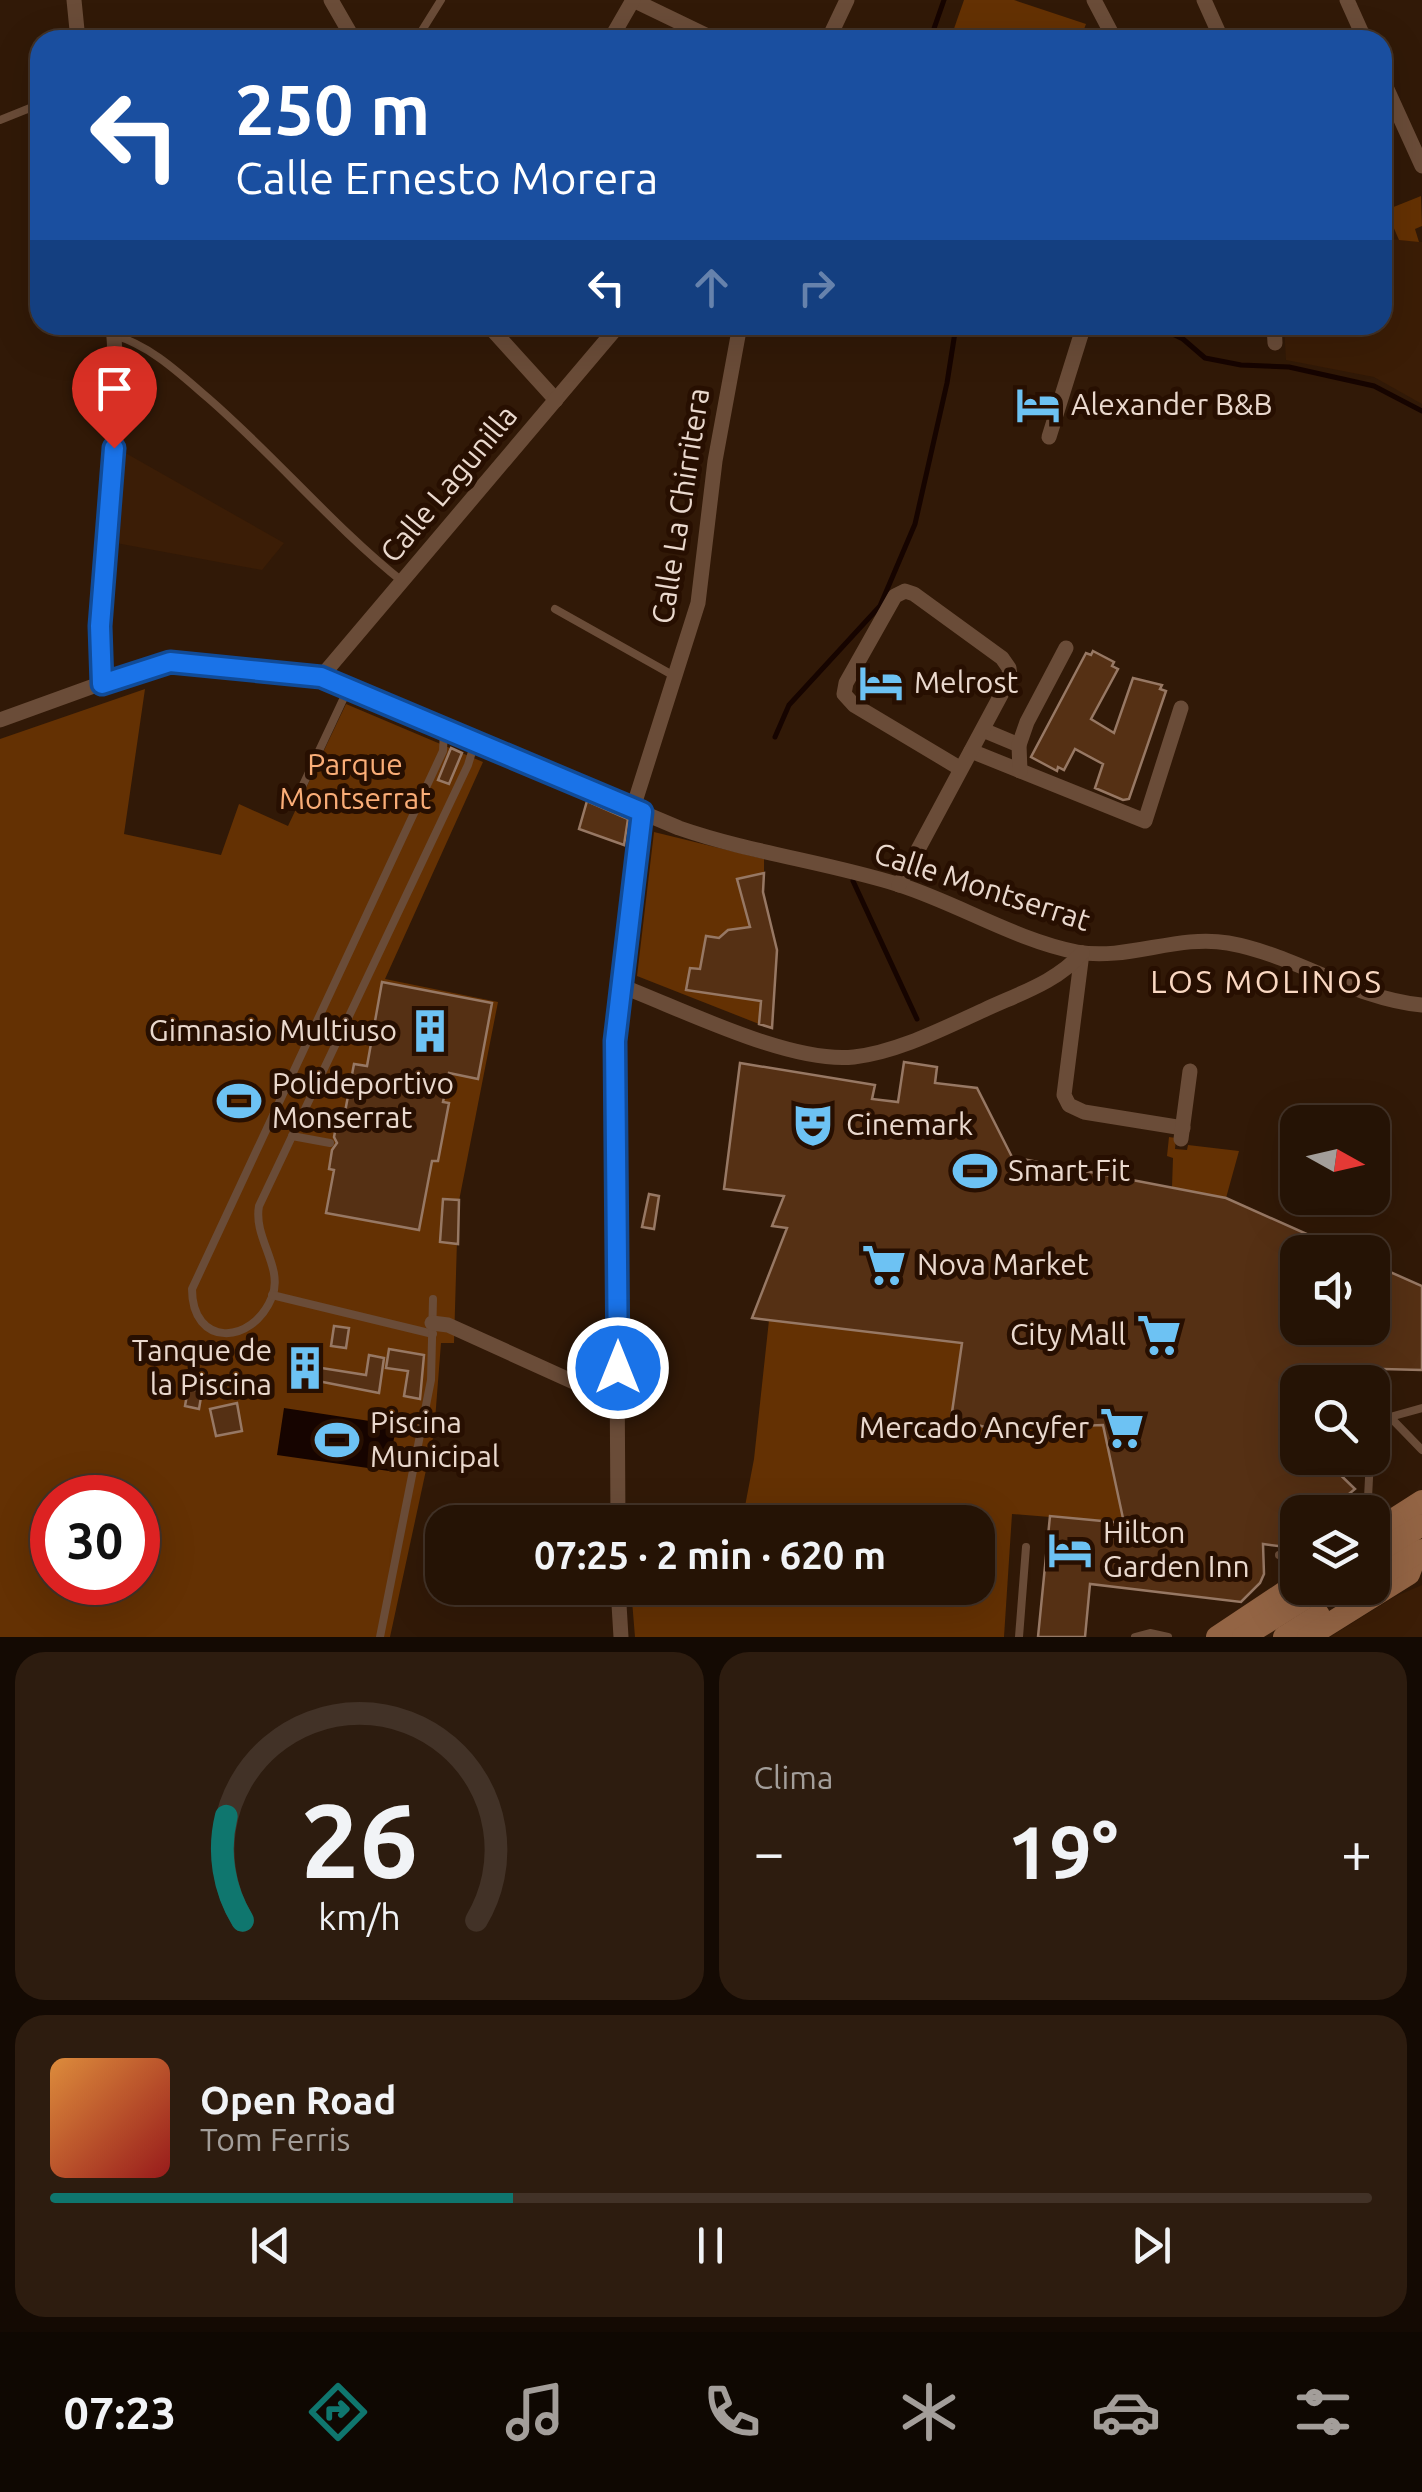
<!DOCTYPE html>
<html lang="es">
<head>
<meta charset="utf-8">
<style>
	body { margin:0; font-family:Ubuntu,sans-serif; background:#2d1c0f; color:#f1f3f6; height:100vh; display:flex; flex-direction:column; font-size:38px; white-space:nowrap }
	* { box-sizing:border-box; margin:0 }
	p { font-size:32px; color:#a39e9a }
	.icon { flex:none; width:55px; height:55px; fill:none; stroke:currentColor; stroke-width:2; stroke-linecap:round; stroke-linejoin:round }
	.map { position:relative; height:1637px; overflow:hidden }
	.panel { display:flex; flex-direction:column; gap:15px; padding:15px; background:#140a03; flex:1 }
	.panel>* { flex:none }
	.banner { position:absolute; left:30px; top:30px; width:1362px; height:305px; border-radius:30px; box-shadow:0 10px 40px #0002,0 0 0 2px #423227; background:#1a4fa0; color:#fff; overflow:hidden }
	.needle { width:65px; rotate:98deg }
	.fabs { position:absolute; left:1280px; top:1105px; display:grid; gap:20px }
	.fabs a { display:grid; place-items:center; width:110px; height:110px; border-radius:20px; background:#251305; box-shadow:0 10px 40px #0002,0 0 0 2px #423227; font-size:50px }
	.speed { position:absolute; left:30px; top:1475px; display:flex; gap:20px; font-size:50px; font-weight:700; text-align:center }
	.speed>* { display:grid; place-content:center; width:130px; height:130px; border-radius:50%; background:#251305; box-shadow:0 10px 40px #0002,0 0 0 2px #423227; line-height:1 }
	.speed .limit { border:15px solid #d22; background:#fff; color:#111 }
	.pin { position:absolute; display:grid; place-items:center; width:85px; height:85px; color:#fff; margin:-102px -42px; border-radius:50% 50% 50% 0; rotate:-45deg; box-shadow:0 0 10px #0007 }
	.pin .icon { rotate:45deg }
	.me { position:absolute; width:110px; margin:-55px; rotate:0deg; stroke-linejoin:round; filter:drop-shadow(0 0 8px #0008) }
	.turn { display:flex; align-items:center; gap:35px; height:210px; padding:0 40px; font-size:45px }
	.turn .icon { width:130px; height:130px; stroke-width:2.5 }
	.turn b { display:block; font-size:70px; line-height:85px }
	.lanes { display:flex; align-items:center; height:95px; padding:0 40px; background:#0003; justify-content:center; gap:50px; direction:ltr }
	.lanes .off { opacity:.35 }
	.big { font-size:75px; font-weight:700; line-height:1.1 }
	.panel .card { flex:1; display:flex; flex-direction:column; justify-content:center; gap:15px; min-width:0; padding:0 35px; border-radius:30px; background:#2d1c0f }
	.panel .dial { align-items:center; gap:0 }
	.dial svg { height:260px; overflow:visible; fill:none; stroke:#423227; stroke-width:7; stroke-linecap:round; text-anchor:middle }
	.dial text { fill:#f1f3f6; stroke:none }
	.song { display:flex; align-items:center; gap:30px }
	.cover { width:120px; height:120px; border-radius:15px; background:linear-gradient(135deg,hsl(30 70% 55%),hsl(0 70% 35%)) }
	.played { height:10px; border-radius:5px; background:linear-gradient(90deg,#0f766e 35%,#423227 35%) }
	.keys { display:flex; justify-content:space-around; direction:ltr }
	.heat { display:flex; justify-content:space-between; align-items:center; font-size:55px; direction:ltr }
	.panel .tiles { flex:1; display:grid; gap:15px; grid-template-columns:1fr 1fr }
	.card:last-child { grid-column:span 2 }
	.trip { position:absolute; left:425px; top:1505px; width:570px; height:100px; border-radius:30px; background:#251305; box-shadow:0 10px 40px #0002,0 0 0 2px #423227; font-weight:700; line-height:100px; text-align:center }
	.tab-bar { display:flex; height:160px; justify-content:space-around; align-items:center; background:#0f0802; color:#a39e9a }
	.tab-bar .icon { width:70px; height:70px }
	.tab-bar .selected { color:#0f766e }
	.tab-bar b { font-size:45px; color:#f1f3f6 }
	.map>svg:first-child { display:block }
	.built { fill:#3b1d06 }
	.green { fill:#643103; fill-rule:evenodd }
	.water { fill:#160400 }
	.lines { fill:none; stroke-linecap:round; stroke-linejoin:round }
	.stream { stroke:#160400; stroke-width:5 }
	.building { fill:#553014; stroke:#977864; stroke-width:2.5 }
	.lane { stroke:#6a4c38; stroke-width:8 }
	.street { stroke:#6a4c38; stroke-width:15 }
	.secondary { stroke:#936444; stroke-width:22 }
	.secondary-bridge { stroke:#936444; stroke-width:22 }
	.route-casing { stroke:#114b97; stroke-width:25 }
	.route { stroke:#1a73e8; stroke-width:18 }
	.labels { text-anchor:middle; stroke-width:10; stroke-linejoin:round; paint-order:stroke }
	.poi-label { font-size:30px; fill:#ead9ce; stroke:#270f01; text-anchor:start }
	.street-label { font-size:30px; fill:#ead9ce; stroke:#270f01 }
	.park-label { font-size:30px; fill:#faad77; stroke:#270f01 }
	.neighbourhood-label { font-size:32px; letter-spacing:2.5px; fill:#fad8c2; stroke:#270f01 }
</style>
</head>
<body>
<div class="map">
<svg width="1422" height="1637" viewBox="0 0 1422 1637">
	<rect width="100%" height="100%" fill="#311907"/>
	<g class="built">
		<path d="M1383,238L1422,242V404L1374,377L1286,360L1284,325H1382Z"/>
		<path d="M122,451L284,543L262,570L116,543Z"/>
		<path d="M1422,1585V1637H1330L1394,1597Z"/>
	</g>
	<g class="green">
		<path d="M964,0H1014L1086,24L1080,40H950Z"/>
		<path d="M1421,196L1422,226L1415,229L1419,242L1399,240L1386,210Z"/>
		<path d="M145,689L124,834L221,855L239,804L288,826L346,704L483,762L385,979L498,1002L458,1206L454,1343H441L434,1433L390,1637H0V739ZM52,1498H138V1582H52Z"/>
		<path d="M654,832L764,859V873L737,880L768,980L728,930L719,938L706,936L700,969L687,990L761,1001L759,1024L637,976Z"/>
		<path d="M1169,1137L1176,1138L1175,1149L1187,1150L1188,1145L1239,1151L1226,1198L1172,1187L1173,1158L1167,1156Z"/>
		<path d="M769,1320L962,1343L952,1419L994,1429L1103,1425L1124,1523L1012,1514L1004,1637H635L631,1588H978V1522H742L754,1459Z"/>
	</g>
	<path class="water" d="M284,1408L396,1425L389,1471L277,1455Z"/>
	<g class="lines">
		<g class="stream">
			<path d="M930,40L944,0"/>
			<path d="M1154,325L1183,339L1205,358L1241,365L1289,367L1374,386L1422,411"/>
			<path d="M775,737L789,705L880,606L915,524L947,383L956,326"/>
			<path d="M853,881L917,1019"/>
		</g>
	</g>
	<g class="building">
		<path d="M1093,651L1114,662L1112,666L1118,669L1091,719L1114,733L1133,678L1162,685L1160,689L1166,691L1129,799L1123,800L1095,788L1103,764L1075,749L1064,770L1058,767L1057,771L1031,757L1086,653L1091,655Z"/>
		<path d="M451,748L462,753L449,784L438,780Z"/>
		<path d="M587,801L628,819L624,845L579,829Z"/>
		<path d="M764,873L763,892L777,950L772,1028L759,1024L761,1001L686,990L690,968L700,969L706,936L719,938L728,930L750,927L737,879Z"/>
		<path d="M382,982L492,1003L478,1079L449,1073L443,1102L449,1103L438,1161H432L419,1230L326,1213L334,1170L329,1169L332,1150L337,1143L334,1137L339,1111L345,1112L354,1064L367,1066Z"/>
		<path d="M904,1062L937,1067L935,1083L977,1088L1012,1157L1226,1198L1347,1252H1298V1328H1372V1264L1422,1286V1370L1343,1368L1337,1382H1298V1458H1323L1355,1489L1327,1512H1298V1537L1286,1547L1263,1544L1264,1574L1260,1583L1241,1602L1090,1584L1085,1637H1038L1050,1516L1124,1523L1103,1425L994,1429L951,1419L962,1343L752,1318L787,1228L772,1226L784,1196L724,1189L740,1063L875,1085L872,1099L898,1102Z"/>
		<path d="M649,1194L659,1196L654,1229L642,1227Z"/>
		<path d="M443,1199L459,1200L458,1244L440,1242Z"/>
		<path d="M334,1326L349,1328L346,1348L331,1346Z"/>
		<path d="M389,1349L424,1355L420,1399L404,1396L408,1371L386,1368Z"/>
		<path d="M295,1355L317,1358L315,1367L366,1375L369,1355L384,1358L379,1393L292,1376Z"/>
		<path d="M188,1389L202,1391L199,1409L185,1406Z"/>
		<path d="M237,1403L242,1431L216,1436L210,1409Z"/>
	</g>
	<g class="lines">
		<g class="lane">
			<path d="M416,40L441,0"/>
			<path d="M0,120L40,104"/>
			<path d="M114,335C151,346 179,373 208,398C276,457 334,527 403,582"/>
			<path d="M555,609L676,677"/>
			<path d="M444,729L443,751L192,1289C192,1347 252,1346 272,1297C284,1267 253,1238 259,1206L468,765L475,742"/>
			<path d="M295,802L348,689"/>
			<path d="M292,1136L330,1143"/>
			<path d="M272,1295L433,1334"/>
			<path d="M1390,1417L1422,1450"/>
			<path d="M1372,1453L1390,1417L1422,1408"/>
			<path d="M1360,1512L1368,1498L1370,1458"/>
			<path d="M1279,1555L1298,1554"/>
			<path d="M380,1637L431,1380L433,1299"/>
			<path d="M1019,1637L1026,1547"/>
			<path d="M1135,1637L1150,1633L1168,1637"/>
		</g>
		<g class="street">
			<path d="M74,0L78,40"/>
			<path d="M331,0L354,40"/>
			<path d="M633,0L716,40"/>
			<path d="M1094,0L1115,40"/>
			<path d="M1204,0L1222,40"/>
			<path d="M1347,0L1365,40"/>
			<path d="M610,40L633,0"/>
			<path d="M828,40L847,0"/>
			<path d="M1382,78L1422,166"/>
			<path d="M488,325L556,400"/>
			<path d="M1274,325L1275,343"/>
			<path d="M1049,437L1084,325"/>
			<path d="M321,677L619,325"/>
			<path d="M102,684C98,564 124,445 113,325"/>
			<path d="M0,720L127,674L170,662L321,677L679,828C751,853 827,862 900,885C959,904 1016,940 1077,952C1127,961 1178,934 1228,943C1296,955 1351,998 1422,1005"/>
			<path d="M983,730L1019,745"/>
			<path d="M971,751L1145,821L1181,708"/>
			<path d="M1020,771L1019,745L1027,722L1066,648"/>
			<path d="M633,808L698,603L715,461L740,325"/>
			<path d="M899,885L1010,678L1009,668L1002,658L914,594L905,591L895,596L846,683L844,694L854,705L961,769"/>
			<path d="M1082,953L1064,1095L1069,1105L1084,1112L1183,1128"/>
			<path d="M621,986C682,1009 790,1064 854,1057C898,1052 944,1028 984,1010C1018,994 1057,982 1082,953"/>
			<path d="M1181,1139L1190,1071"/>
			<path d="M432,1323L448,1325L618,1402"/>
			<path d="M618,1522L615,1041L642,812"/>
			<path d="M618,1588L621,1637"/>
		</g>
		<g class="secondary">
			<path d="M1372,1533L1422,1501"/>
			<path d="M1217,1637L1298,1583"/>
			<path d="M1243,1637L1322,1588"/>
			<path d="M1284,1637L1319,1615"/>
			<path d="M1308,1637L1409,1574L1413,1563L1393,1520"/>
		</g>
		<g class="secondary-bridge">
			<path d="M1372,1556L1422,1525"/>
			<path d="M1372,1581L1422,1550"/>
		</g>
	</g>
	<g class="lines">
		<g class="route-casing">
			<path id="route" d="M114,448L100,626L102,684L170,662L321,677L642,812L615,1041L618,1368"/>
		</g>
		<use href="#route" class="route"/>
	</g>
	<defs>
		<g id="hotel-bare" transform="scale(3.45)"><path d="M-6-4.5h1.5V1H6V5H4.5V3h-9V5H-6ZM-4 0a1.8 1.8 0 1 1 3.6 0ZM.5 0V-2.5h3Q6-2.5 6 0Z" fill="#6dc2f3" stroke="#270f01" stroke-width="2.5" paint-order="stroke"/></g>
		<g id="building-bare" transform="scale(3.45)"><path d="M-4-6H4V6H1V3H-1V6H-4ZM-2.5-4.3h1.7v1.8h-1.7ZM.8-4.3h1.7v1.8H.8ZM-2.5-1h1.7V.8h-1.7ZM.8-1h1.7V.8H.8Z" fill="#6dc2f3" stroke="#270f01" stroke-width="2.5" paint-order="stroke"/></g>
		<g id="stadium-bare" transform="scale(3.45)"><path d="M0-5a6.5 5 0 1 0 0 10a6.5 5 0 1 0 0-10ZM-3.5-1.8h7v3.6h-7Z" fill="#6dc2f3" stroke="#270f01" stroke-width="2.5" paint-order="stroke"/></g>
		<g id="theatre-bare" transform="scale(3.45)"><path d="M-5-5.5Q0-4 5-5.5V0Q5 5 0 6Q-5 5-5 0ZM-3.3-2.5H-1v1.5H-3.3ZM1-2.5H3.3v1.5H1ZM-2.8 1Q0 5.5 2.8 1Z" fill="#6dc2f3" stroke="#270f01" stroke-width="2.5" paint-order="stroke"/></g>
		<g id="supermarket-bare" transform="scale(3.45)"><path d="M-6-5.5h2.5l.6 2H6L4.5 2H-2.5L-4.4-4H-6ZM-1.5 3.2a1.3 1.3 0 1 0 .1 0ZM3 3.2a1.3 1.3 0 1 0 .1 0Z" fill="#6dc2f3" stroke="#270f01" stroke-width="2.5" paint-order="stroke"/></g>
	</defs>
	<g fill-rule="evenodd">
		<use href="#hotel-bare" x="1038" y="405"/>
		<use href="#hotel-bare" x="881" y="683"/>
		<use href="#building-bare" x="430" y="1031"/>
		<use href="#stadium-bare" x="239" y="1101"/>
		<use href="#theatre-bare" x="813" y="1125"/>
		<use href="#stadium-bare" x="975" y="1171"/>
		<use href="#supermarket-bare" x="884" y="1265"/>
		<use href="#supermarket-bare" x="1159" y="1335"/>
		<use href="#building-bare" x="305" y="1368"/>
		<use href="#supermarket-bare" x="1122" y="1428"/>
		<use href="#stadium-bare" x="337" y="1440"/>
		<use href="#hotel-bare" x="1070" y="1550"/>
	</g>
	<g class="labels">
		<g class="poi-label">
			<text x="1071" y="415">Alexander B&amp;B</text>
			<text x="914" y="693">Melrost</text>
			<text x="397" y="1041" text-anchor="end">Gimnasio Multiuso</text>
			<text x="272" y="1094">Polideportivo<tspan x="272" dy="34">Monserrat</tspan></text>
			<text x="846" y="1135">Cinemark</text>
			<text x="1008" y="1181">Smart Fit</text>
			<text x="917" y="1275">Nova Market</text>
			<text x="1126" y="1345" text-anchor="end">City Mall</text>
			<text x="272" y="1361" text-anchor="end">Tanque de<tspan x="272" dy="34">la Piscina</tspan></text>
			<text x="370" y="1433">Piscina<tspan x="370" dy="34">Municipal</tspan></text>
			<text x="1089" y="1438" text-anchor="end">Mercado Ancyfer</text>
			<text x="1103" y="1543">Hilton<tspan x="1103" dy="34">Garden Inn</tspan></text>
		</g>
		<g class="street-label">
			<text transform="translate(449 484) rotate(-50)" y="10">Calle Lagunilla</text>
			<text transform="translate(681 506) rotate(-81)" y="10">Calle La Chirritera</text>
			<text transform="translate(982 887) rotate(18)" y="10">Calle Montserrat</text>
		</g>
		<g class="park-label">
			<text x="355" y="775">Parque<tspan x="355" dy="34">Montserrat</tspan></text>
		</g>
		<g class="neighbourhood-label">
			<text x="1267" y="993">LOS MOLINOS</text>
		</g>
	</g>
</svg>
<div class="fabs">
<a><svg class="needle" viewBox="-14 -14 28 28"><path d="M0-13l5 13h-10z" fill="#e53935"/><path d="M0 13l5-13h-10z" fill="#a39e9a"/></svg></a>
<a><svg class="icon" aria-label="sound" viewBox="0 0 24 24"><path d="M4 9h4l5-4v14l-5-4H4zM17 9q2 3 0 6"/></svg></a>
<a><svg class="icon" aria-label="search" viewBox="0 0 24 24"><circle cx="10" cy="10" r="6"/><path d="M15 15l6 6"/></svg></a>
<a><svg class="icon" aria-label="layers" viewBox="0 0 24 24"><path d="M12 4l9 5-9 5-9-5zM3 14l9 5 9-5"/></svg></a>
</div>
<div class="speed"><div class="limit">30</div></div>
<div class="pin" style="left:114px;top:448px;background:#d93025"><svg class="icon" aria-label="arrive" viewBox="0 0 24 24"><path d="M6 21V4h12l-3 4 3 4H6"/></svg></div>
<svg class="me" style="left:618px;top:1368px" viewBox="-20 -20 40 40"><circle r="17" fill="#1a73e8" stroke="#fff" stroke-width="3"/><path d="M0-11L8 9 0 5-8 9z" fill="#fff"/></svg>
<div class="trip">07:25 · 2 min · 620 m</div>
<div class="banner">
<div class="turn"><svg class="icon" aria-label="left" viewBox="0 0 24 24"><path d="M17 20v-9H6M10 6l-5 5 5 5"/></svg><div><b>250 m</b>Calle Ernesto Morera</div></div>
<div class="lanes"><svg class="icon" aria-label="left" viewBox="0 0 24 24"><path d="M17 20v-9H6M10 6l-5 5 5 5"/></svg><svg class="icon off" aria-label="ahead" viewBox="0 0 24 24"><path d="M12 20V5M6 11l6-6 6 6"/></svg><svg class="icon off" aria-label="right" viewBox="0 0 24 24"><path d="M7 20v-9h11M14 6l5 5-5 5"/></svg></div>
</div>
</div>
<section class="panel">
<div class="tiles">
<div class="card dial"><svg viewBox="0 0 100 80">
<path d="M14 69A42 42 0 1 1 86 69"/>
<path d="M14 69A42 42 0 0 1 9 37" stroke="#0f766e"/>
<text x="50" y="56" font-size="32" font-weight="700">26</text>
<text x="50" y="72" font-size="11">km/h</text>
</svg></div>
<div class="card"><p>Clima</p>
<div class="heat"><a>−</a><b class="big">19°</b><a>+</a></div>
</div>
<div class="card">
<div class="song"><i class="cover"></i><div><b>Open Road</b><p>Tom Ferris</p></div></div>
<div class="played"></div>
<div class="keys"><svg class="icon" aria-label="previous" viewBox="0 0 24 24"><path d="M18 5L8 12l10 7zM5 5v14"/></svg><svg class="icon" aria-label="pause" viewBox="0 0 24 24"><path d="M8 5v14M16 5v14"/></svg><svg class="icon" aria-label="next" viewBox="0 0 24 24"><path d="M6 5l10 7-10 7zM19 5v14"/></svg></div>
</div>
</div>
</section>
<nav class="tab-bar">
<b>07:23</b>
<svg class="icon selected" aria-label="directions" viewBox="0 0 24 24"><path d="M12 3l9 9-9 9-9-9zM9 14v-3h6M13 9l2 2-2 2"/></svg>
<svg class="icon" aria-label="music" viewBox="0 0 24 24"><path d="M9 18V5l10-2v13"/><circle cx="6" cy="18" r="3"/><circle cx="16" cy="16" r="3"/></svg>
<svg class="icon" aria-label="phone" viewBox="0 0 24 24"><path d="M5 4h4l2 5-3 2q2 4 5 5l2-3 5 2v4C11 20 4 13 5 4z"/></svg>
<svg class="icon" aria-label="climate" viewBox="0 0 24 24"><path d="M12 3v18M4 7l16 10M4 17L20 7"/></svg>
<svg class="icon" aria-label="car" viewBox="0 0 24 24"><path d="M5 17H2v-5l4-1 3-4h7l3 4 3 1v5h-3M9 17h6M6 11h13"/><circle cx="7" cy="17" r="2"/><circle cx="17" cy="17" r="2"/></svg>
<svg class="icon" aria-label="filters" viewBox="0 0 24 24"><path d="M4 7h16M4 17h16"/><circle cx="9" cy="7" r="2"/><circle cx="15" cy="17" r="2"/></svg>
</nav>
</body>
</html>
